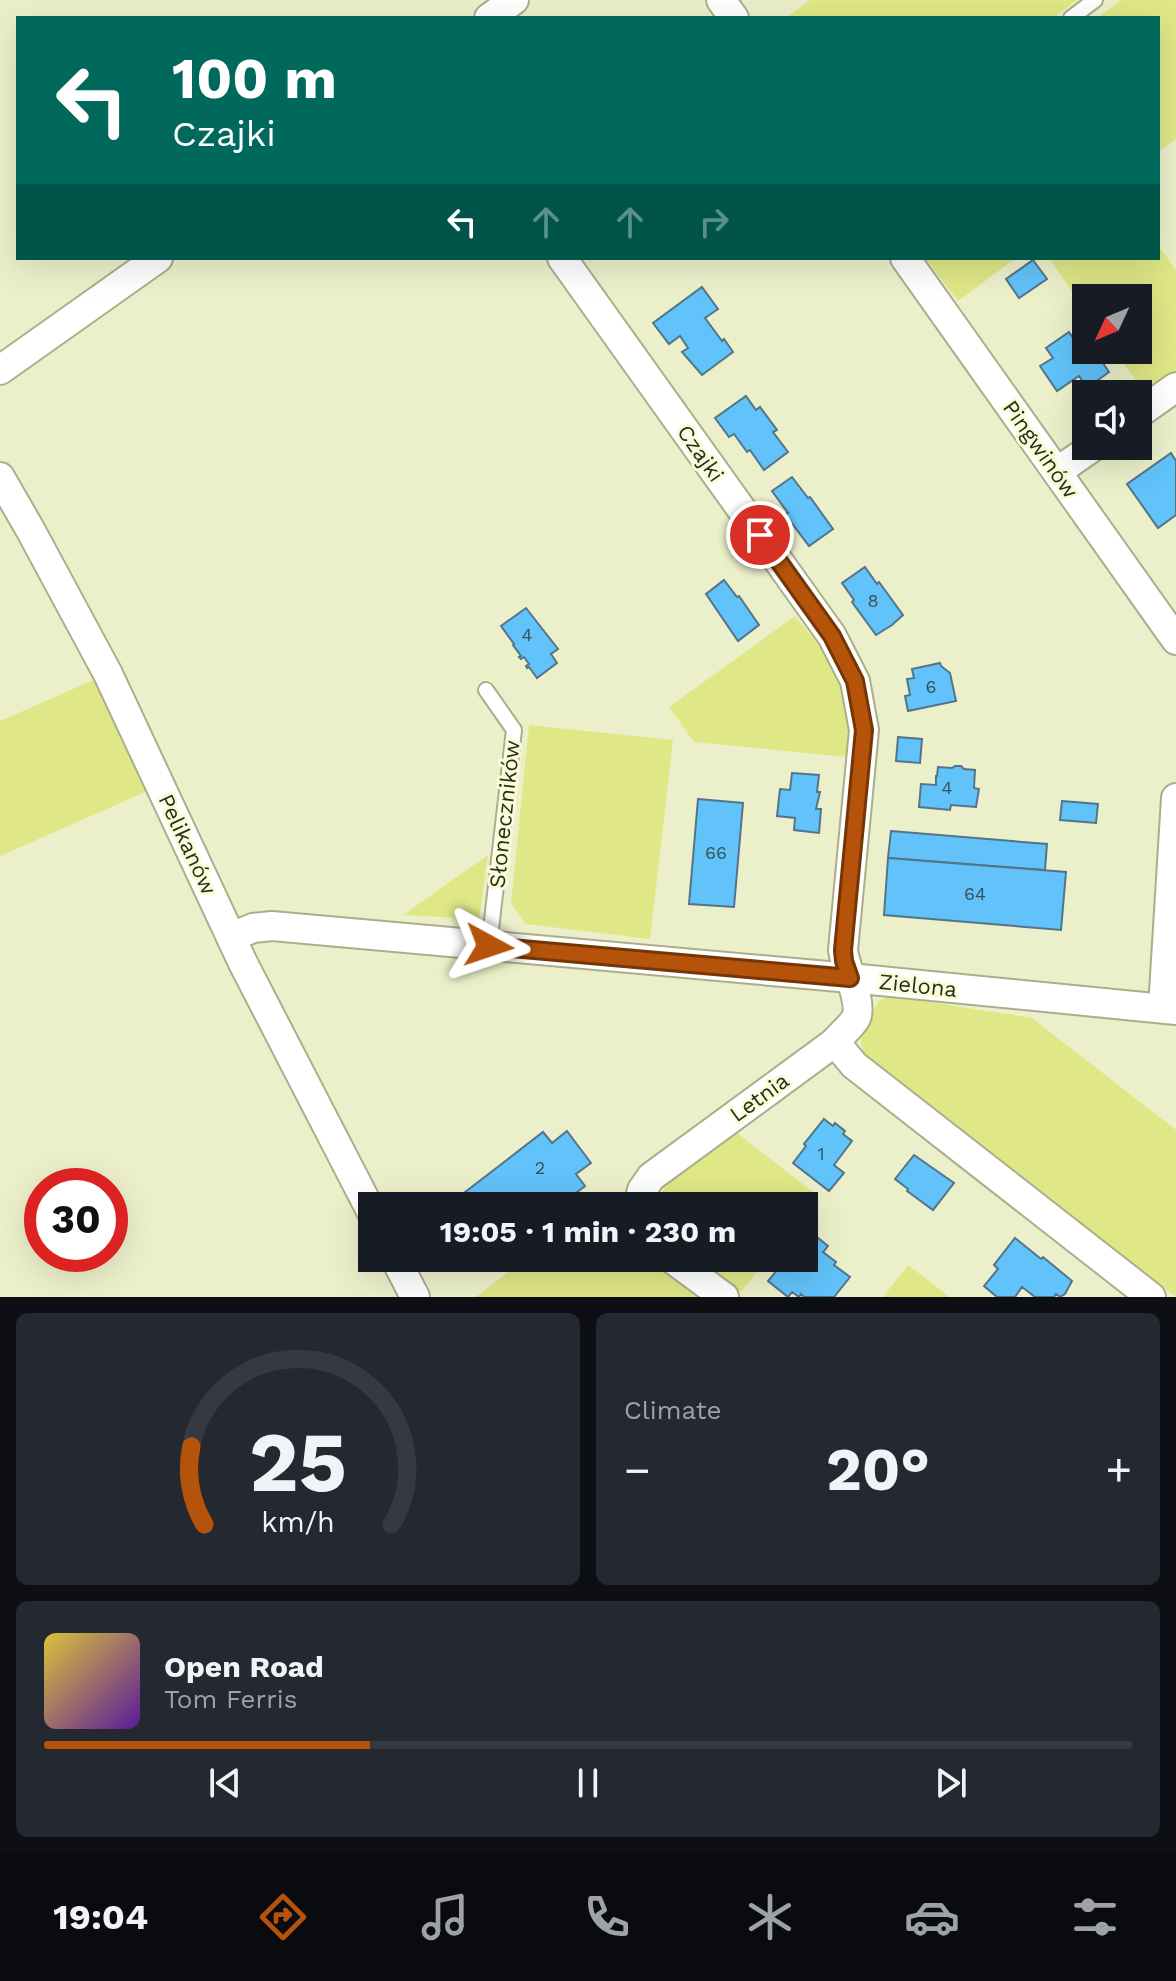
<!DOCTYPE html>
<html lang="en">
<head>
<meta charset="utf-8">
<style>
	body { margin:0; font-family:"Work Sans",sans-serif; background:#242831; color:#f1f3f6; height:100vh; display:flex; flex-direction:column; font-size:30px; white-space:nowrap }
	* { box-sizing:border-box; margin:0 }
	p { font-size:26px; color:#9ea1a6 }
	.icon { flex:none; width:44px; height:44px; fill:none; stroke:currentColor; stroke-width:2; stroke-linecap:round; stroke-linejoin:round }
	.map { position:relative; height:1297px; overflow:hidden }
	.drawer { display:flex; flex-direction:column; gap:16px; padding:16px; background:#0d0f14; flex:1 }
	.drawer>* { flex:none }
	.hud { position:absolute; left:16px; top:16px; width:1144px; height:244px; border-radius:0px; box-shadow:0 8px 32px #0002; background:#00695c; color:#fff; overflow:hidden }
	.needle { width:52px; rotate:226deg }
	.fabs { position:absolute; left:1072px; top:284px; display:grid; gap:16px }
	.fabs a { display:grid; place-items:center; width:80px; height:80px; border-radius:0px; background:#171b24; box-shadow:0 8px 32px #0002; font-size:40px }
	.speed { position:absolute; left:24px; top:1168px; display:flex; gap:16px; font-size:40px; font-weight:700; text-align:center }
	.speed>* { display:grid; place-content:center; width:104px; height:104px; border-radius:50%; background:#171b24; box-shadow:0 8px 32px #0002; line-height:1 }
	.speed .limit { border:12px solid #d22; background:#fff; color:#111 }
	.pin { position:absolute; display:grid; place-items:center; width:68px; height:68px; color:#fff; margin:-34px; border:4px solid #fff; border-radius:50%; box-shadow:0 2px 8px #0007 }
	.me { position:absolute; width:88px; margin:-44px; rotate:95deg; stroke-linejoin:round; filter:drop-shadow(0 0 6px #0008) }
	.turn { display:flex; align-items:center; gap:28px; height:168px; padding:0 24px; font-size:36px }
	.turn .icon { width:104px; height:104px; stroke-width:2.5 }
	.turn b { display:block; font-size:56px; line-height:68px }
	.lanes { display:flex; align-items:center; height:76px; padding:0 24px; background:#0003; justify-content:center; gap:40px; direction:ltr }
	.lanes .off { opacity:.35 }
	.big { font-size:60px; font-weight:700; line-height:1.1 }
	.drawer .tile { flex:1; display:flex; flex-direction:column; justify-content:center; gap:12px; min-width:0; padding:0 28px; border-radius:12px; background:#242831 }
	.drawer .dial { align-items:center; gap:0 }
	.dial svg { height:208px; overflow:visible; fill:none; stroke:#363941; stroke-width:7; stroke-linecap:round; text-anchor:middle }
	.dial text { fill:#f1f3f6; stroke:none }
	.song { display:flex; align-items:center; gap:24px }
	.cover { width:96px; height:96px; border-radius:12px; background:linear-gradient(135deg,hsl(50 70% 55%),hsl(270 70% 35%)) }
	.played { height:8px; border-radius:4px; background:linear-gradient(90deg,#b45309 30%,#363941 30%) }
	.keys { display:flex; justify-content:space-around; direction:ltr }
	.heat { display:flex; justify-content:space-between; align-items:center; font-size:44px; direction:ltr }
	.drawer .tiles { flex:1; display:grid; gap:16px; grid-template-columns:1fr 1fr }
	.tile:last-child { grid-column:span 2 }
	.trip { position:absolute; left:358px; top:1192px; width:460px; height:80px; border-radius:0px; background:#171b24; box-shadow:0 8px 32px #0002; font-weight:700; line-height:80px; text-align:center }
	.tabs { display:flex; height:128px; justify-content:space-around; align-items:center; background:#090b0e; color:#9ea1a6 }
	.tabs .icon { width:56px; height:56px }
	.tabs .active { color:#b45309 }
	.tabs b { font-size:36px; color:#f1f3f6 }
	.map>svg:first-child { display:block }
	.green { fill:#e0e786 }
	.building { fill:#61c3fa; stroke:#537489; stroke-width:2 }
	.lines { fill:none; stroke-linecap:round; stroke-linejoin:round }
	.lane-casing { stroke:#abae8a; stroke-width:18 }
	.street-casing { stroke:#abae8a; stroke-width:32 }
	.lane { stroke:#fff; stroke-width:14 }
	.street { stroke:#fff; stroke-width:28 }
	.route-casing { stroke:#753606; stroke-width:20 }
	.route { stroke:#b45309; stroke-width:14 }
	.labels { text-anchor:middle; stroke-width:6; stroke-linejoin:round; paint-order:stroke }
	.number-label { font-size:18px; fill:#385255 }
	.street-label { font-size:22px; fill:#2b2c1e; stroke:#f9fdd7 }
</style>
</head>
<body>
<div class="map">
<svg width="1176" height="1297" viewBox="0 0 1176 1297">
	<rect width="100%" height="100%" fill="#ecf0ca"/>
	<g class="green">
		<path d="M810,0H1077L1053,18H786Z"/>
		<path d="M1121,0H1176V139L1158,152V18H1097Z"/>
		<path d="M1158,245L1176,270V370L1144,392L1114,350H1138V298H1086V311L1049,258H1158Z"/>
		<path d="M925,258H1016L958,301Z"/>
		<path d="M795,616L840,670L850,706L847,757L694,742L669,707Z"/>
		<path d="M98,678L152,789L0,856V721Z"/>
		<path d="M529,725L673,740L650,939L526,924L511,904Z"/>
		<path d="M488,855L479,919L403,915Z"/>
		<path d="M890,996L1032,1018L1176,1130V1297L886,1077L865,1057L861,1044L862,1031L869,1017L879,1001Z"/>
		<path d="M737,1133L817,1195L804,1212V1206H655C663,1177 712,1149 737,1133Z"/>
		<path d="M526,1258H654L701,1297H476Z"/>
		<path d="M695,1258H768L741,1292Z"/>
		<path d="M908,1265L946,1294L949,1297H883Z"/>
	</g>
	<g class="building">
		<path d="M1033,260L1047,279L1019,298L1006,279Z"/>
		<path d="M702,287L718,309L705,318L722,341L724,339L733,352L702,375L682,352L688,348L680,336L669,344L653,323Z"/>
		<path d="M1069,332L1081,350L1086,346V350H1094L1109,372L1087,388L1079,376L1057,391L1040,366L1053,358L1046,348Z"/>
		<path d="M746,396L756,410L760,407L777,430L773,432L788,452L764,470L750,450L747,452L734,434L729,437L715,418Z"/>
		<path d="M1171,453L1176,461V515L1158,528L1127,484Z"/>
		<path d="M792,477L808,498L810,497L833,529L809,546L785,514L788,513L772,491Z"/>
		<path d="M865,567L877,584L879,582L903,615L892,625L876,635L852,602L854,600L842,583Z"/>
		<path d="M724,580L737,597L739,596L759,625L738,641L706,594Z"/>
		<path d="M526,608L558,649L551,654L557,663L537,678L529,667L527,668L526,666L529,664L524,657L521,659L519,657L521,656L513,645L514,644L501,626Z"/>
		<path d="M940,663L941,666L950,673L956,701L908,711L905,696L910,695L907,679L914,678L912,669Z"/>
		<path d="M898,737L922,739L920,763L896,761Z"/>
		<path d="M955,766H961L964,769L975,770L974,788L979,789L976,807L951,805L950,810L919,807L921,784L936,785V776H937L938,767L952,768Z"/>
		<path d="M792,773L819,775L817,792H820L816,809H821L819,833L794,830L795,818L777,816L780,789L790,790Z"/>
		<path d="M698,799L743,803L734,907L689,904Z"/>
		<path d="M1062,801L1098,804L1096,823L1060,820Z"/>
		<path d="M891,831L1047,844L1045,870L888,858Z"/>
		<path d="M888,858L1066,872L1061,930L884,915Z"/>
		<path d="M824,1119L833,1126L835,1123L845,1131L843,1134L852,1141L834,1165L844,1173L829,1191L793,1163L806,1146L804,1144Z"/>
		<path d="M567,1131L591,1163L576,1174L585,1186L559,1206H447L543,1132L552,1143Z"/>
		<path d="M914,1155L954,1183L933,1210L907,1191L908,1189L895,1179Z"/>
		<path d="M808,1230L828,1246L823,1252L836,1262L834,1265L850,1277L834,1297H804L801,1294L799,1297L792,1292L788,1297L768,1281L787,1258H804V1236Z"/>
		<path d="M1015,1238L1041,1259L1043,1257L1072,1281L1065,1294L1060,1297L1056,1294L1054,1297H1035L1022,1287L1015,1297H997L984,1286L998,1269L994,1265Z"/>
		<path d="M465,1258H492L475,1271Z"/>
	</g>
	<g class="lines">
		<g class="lane-casing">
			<g id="lane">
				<path d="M1071,18L1095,0"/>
				<path d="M486,690L514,730L489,946"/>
			</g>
		</g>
		<g class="street-casing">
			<g id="street">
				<path d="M721,0L734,18"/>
				<path d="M489,18L514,0"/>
				<path d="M562,258L832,636L855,681L864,730L843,950C845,968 863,1002 856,1018C851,1027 841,1034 835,1042L651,1177L642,1190L638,1206"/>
				<path d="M905,258L1176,640"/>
				<path d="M0,370L158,258"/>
				<path d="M1138,414L1176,387"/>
				<path d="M1058,471L1094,446"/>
				<path d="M0,477L31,531L108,674L243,963L372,1213"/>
				<path d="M231,937L253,928L272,926L850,978L1176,1010"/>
				<path d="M1163,1008L1176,798"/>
				<path d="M835,1042L854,1065L1151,1297"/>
				<path d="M395,1258L415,1297"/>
				<path d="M671,1258L724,1297"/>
			</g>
		</g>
		<use href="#lane" class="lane"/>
		<use href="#street" class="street"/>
	</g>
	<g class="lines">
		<g class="route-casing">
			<path id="route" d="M489,946L850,978L844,961L843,950L864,730L855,681L832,636L760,535"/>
		</g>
		<use href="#route" class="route"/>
	</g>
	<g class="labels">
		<g class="number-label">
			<text x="873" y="607">8</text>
			<text x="527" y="641">4</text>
			<text x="931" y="693">6</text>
			<text x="947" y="794">4</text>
			<text x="716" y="859">66</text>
			<text x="975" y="900">64</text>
			<text x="821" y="1160">1</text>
			<text x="540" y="1174">2</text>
		</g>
		<g class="street-label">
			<text transform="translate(1041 449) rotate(55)" y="8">Pingwinów</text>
			<text transform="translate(701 453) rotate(55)" y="8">Czajki</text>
			<text transform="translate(504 814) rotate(-84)" y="8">Słoneczników</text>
			<text transform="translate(188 844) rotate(65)" y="8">Pelikanów</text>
			<text transform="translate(918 985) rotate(6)" y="8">Zielona</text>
			<text transform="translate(759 1097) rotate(-36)" y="8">Letnia</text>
		</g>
	</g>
</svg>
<div class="fabs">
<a><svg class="needle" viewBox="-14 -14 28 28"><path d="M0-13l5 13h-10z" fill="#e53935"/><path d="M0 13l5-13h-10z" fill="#9ea1a6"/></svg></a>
<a><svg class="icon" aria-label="sound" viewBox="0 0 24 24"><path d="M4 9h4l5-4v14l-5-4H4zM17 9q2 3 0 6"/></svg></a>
</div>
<div class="speed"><div class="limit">30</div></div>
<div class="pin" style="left:760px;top:535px;background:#d93025"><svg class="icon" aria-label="arrive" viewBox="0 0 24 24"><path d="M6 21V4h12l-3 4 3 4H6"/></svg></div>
<svg class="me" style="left:489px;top:946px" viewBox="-20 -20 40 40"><path d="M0-17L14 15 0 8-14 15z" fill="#b45309" stroke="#fff" stroke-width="4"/></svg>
<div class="trip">19:05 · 1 min · 230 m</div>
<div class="hud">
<div class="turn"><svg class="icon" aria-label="left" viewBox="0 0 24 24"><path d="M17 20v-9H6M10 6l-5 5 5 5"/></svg><div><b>100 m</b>Czajki</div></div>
<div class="lanes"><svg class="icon" aria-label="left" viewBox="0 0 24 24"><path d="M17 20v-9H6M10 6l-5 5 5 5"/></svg><svg class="icon off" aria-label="ahead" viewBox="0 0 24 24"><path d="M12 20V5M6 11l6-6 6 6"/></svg><svg class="icon off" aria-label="ahead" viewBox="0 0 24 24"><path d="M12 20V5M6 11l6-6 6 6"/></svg><svg class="icon off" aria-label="right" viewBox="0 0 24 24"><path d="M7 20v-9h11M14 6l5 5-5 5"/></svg></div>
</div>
</div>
<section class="drawer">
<div class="tiles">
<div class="tile dial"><svg viewBox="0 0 100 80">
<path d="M14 69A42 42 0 1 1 86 69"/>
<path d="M14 69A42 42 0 0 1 9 39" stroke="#b45309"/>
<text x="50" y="56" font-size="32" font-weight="700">25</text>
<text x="50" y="72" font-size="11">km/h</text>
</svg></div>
<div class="tile"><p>Climate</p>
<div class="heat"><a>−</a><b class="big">20°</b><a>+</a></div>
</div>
<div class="tile">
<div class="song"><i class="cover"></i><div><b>Open Road</b><p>Tom Ferris</p></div></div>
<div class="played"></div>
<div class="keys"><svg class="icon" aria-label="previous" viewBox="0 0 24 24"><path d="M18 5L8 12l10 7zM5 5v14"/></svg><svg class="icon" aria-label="pause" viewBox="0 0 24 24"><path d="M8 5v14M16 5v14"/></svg><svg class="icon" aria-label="next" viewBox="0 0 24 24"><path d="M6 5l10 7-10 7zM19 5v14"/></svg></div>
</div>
</div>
</section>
<nav class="tabs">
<b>19:04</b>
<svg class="icon active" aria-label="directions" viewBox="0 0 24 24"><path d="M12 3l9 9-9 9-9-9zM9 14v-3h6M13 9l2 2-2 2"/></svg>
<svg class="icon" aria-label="music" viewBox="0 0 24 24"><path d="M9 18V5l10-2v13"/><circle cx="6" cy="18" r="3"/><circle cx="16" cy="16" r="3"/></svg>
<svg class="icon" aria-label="phone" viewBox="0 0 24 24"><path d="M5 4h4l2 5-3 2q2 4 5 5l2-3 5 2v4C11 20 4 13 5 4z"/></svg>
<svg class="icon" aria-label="climate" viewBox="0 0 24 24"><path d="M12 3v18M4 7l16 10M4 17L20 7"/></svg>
<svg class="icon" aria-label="car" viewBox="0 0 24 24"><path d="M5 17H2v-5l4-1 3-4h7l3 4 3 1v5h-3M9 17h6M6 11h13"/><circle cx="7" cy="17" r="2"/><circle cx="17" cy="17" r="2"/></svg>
<svg class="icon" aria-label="filters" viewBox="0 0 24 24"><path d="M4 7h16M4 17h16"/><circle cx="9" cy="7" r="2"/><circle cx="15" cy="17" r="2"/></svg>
</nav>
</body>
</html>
